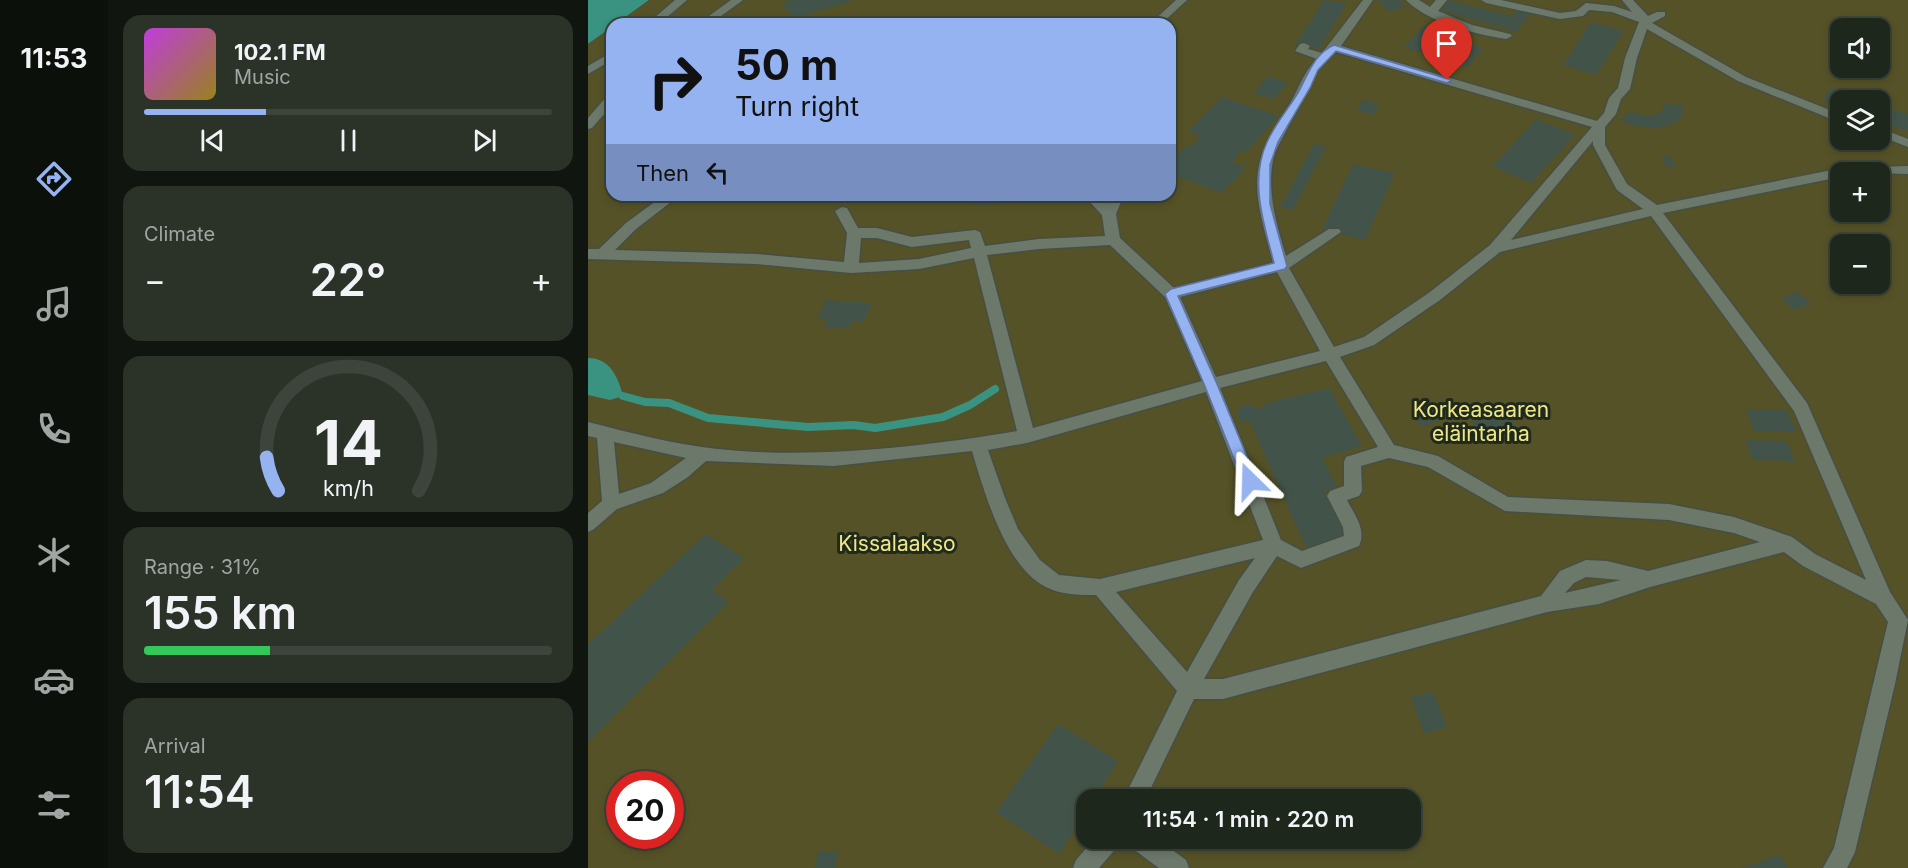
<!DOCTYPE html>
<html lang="en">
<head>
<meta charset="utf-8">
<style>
	body { margin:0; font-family:Inter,sans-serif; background:#2b3329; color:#f1f3f6; height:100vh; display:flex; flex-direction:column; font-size:22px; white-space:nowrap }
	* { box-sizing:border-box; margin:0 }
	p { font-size:20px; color:#a1a5a3 }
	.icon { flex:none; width:33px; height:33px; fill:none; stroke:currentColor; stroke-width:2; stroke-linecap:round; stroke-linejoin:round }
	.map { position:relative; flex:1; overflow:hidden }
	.sheet { display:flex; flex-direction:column; gap:15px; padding:15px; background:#10150f; width:480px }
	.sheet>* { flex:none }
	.banner { position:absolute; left:18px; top:18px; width:570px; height:183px; border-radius:18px; box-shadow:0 3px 9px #0003,0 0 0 2px #3c443b; background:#95b2f1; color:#111; overflow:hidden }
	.fabs { position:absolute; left:1242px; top:18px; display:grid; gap:12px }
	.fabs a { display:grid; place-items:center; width:60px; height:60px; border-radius:12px; background:#1e271c; box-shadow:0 3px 9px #0003,0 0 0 2px #3c443b; font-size:30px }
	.speed { position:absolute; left:18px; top:771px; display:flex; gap:12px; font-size:30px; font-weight:700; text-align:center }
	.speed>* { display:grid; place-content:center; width:78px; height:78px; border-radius:50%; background:#1e271c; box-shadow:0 3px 9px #0003,0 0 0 2px #3c443b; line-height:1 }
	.speed .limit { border:9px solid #d22; background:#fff; color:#111 }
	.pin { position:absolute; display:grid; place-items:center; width:51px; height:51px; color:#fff; margin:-62px -26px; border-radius:50% 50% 50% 0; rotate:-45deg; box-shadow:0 0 6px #0007 }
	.pin .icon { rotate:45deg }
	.me { position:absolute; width:66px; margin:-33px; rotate:338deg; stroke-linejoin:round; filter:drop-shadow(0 0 4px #0008) }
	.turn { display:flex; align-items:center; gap:21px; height:126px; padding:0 30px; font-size:27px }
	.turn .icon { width:78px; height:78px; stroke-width:2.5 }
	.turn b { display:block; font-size:42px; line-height:51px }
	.then { display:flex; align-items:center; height:57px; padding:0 30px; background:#0003; gap:12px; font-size:22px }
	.big { font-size:45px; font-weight:600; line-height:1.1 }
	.sheet .card { flex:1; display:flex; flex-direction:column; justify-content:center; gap:9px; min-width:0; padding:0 21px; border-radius:18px; background:#2b3329 }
	.sheet .dial { align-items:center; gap:0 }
	.dial svg { height:156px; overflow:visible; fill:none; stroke:#3c443b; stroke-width:7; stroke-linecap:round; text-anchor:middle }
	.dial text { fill:#f1f3f6; stroke:none }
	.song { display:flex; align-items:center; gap:18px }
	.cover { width:72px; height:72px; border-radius:9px; background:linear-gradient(135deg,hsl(290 70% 55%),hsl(50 70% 35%)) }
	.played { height:6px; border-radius:3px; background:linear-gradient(90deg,#95b2f1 30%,#3c443b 30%) }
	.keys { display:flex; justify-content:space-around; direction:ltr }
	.heat { display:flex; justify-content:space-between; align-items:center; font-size:33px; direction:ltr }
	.charge { height:9px; border-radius:4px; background:linear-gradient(90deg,#34c759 31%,#3c443b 0) }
	.trip { position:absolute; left:488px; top:789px; width:345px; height:60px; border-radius:18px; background:#1e271c; box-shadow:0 3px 9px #0003,0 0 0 2px #3c443b; font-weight:600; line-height:60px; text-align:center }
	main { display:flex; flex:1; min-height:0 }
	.dock { display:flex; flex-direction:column; width:108px; justify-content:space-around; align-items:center; background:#0c100b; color:#a1a5a3 }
	.dock .icon { width:42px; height:42px }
	.dock .current { color:#95b2f1 }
	.dock b { font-size:27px; color:#f1f3f6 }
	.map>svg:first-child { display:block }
	.green { fill:#565227; fill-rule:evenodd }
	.water { fill:#3a9280 }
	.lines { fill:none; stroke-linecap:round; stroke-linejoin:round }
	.stream { stroke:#3a9280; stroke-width:8 }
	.building { fill:#425449 }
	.lane-casing { stroke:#464f44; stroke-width:3 }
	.lane { fill:#6c796a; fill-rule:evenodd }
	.route { fill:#95b2f1; stroke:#61749d; stroke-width:1.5 }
	.labels { text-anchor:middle; stroke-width:6; stroke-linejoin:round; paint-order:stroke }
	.park-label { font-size:21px; fill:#efe786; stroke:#1f2a1d }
</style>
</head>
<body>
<main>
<nav class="dock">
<b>11:53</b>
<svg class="icon current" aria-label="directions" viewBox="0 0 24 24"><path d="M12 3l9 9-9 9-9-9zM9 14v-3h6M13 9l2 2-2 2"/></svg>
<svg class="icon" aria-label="music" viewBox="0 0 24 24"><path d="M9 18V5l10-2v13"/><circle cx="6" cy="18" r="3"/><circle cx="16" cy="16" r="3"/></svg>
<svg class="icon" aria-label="phone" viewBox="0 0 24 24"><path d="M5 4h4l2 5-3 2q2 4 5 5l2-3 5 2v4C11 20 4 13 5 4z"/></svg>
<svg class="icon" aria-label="climate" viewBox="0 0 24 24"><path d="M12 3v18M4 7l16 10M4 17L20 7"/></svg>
<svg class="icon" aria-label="car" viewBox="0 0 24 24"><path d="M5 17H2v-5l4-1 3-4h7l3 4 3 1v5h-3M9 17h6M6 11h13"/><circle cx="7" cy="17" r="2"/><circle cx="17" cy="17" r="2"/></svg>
<svg class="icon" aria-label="filters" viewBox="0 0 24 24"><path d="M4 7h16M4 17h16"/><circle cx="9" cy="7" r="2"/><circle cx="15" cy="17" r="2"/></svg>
</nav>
<section class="sheet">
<div class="card">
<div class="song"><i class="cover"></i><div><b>102.1 FM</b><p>Music</p></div></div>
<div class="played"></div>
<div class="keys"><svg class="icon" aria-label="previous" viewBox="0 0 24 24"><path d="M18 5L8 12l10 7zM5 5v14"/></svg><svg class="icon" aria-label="pause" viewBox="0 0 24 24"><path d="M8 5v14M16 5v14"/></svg><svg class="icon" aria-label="next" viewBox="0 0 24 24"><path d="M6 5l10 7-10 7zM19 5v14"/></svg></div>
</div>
<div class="card"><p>Climate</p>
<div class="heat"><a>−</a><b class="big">22°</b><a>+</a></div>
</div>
<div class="card dial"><svg viewBox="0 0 100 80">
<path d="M14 69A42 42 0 1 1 86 69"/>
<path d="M14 69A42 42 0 0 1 8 52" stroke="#95b2f1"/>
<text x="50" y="56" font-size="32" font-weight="700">14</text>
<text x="50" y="72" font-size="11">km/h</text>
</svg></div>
<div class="card"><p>Range · 31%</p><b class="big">155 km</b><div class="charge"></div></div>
<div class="card"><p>Arrival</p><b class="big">11:54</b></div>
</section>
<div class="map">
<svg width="1320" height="868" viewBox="0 0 1320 868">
	<rect width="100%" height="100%" fill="#283426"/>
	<path class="green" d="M61,0H1320V868H0V44L24,27V195H582V24H28ZM1252,28H1292V68H1252ZM1252,100H1292V140H1252ZM1252,172H1292V212H1252ZM1252,244H1292V284H1252ZM32,784H82V836H32ZM498,800H822V838H498Z"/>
	<g class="water">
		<path d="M0,0H61L28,24H24V27L0,44Z"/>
		<path d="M0,358C22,358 30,377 35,396L22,400L0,395Z"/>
	</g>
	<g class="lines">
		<path class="stream" d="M35,396L57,402L81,403L120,418L220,427L266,425L287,428L355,417L382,405L407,389"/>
	</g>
	<g class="building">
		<path d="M204,0H264V1L205,18L194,3Z"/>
		<path d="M736,0L759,3L731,49L707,45Z"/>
		<path d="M790,0H812L818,7L800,12Z"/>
		<path d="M861,0L924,16L928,11L942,14L928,32L853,10Z"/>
		<path d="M1003,22L1036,31L1008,75L975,65Z"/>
		<path d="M837,25L858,31L854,36L895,48L880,67L816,47Z"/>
		<path d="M680,76L700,83L685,99L665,93Z"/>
		<path d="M1243,87L1264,94L1263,96L1277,100H1252V107L1235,101Z"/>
		<path d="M634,97L691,116L658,152L654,150L644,162L658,167L634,193L582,174V163L598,146L602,147L613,136L600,131Z"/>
		<path d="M774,100L791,104L786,115L769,111Z"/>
		<path d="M1075,104L1095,105L1094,117L1087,123L1070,128L1048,126L1031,120L1043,112L1058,116L1070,114L1075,110Z"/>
		<path d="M1292,105L1320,114V131L1292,122Z"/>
		<path d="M949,119L987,135L943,183L904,166Z"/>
		<path d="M726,144L738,147L705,210L692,207Z"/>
		<path d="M1081,156L1088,168H1080L1073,157Z"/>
		<path d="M765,164L807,173L777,240L734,229Z"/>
		<path d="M350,195H461L427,203L395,205L344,200Z"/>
		<path d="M480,195H510L490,205Z"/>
		<path d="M1266,232L1277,243L1257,244L1248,235Z"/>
		<path d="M1210,292L1223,304L1206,310L1193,298Z"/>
		<path d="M238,300L284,303L276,321H264L261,328H249L236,327L240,319L230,318Z"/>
		<path d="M741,388L774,446L734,458L749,486L737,491L759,535L718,547L662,422L652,421L649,413L652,407L660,404L670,409L678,407L676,404Z"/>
		<path d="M923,408L928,431H887L882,409Z"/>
		<path d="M1158,410H1198L1209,432H1167Z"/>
		<path d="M846,411L853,420L833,427L827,418Z"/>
		<path d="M1157,440L1199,441L1207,461L1165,460Z"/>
		<path d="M118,534L156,558L124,590L141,602L0,742V644Z"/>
		<path d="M845,692L859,727L836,734L823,697Z"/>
		<path d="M470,724L530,761L506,800H498V811L471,854L408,812Z"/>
		<path d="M251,851L247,868H227L230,852Z"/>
		<path d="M1192,855L1200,868H1154Z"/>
	</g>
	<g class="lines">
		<g class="lane-casing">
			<g id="lane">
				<path d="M87,0H99L71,24H59Z"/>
				<path d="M143,0H155L122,24H110Z"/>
				<path d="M588,0H599L573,24H562Z"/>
				<path d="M775,0H785L753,46L1009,121L1016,113L1021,98L1030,88L1037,58L1051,22L1024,12L1001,10L995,16L972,19L898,3L893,0H913L972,13L988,11L998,3L1026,6L1044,12L1034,0H1045L1060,16L1069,12H1077V16L1064,23L1158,77L1252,114V122L1248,121L1150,81L1059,29L1049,58L1042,89L1033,99L1028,114L1017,127V145L1039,184L1069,205L1254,168L1320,166V174L1252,172V177L1075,213L1219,403L1302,592L1320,620L1307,684L1267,852L1259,868H1235L1246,848L1300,622L1288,604L1215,566L1196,552L1062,587L1011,604L959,612L635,699H606L557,800H535L589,691L508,595C490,595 474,595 458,587C417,567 396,491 384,451L246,466L118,461L100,477L75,493L29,509L6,529L0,532V513L14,501L9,438L0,436V422C43,433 85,444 129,449C223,459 336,447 429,431L386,258L331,269L263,273L168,264L0,259V249H11L38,223L76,195H92L48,229L27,250L168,254L256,262L259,233L247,211L254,207L259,208L270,228H289L324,237L387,230L392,232L397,246L451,239L517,236L514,215L498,198L500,195H510L519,204L522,195H536L528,214L532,238L586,288L685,263C677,229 661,189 674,155C680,137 693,119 703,102C711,87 716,71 729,59L707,51L712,44L716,43L722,46L720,49L734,53ZM748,52L1004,127L902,245L842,292L776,337L746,347L701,268L753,232L751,229H741L698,256C688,222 677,187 687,152L730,70ZM1005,141V145L1029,190L1055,209L923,240ZM1063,216L1206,411L1278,580L1227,554L1204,537L1146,517L1081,504L920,497L850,456L806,445L752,357L786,345L852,300L912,252ZM273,238H289L324,247L381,240L383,248L331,259L271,263ZM522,245L577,297L614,381L445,428L399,255L451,249ZM689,272L732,351L628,377L592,297ZM738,361L790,447L758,457L756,462V486L742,491L739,496L755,527L756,536L714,551L693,540L632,388ZM618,392L675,540L512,579L471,575L452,560L430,529L417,498L400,450L439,443ZM26,442L98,458L63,483L31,494ZM801,458L840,467L917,511L1081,520L1146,533L1172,542L1060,571L1019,561L998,560L972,571L953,596L635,679H616L665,592L689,556L713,568L771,546C779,530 766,514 759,500L771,496L774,491L773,466ZM667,558L651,580L599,672L528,592ZM998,577L1033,580L977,593L986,583Z"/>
				<path d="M818,0H831L842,7L848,0H859L850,11L884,25L922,34L924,36L918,39C886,34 841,23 818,0Z"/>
				<path d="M24,52V60L0,74V66Z"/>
				<path d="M24,94V105L4,128L0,129V118L20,95Z"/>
				<path d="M1292,128L1320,139V147L1292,136Z"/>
				<path d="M507,838H533L530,846L511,868H485L488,860Z"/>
				<path d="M538,838H568L598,860L601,868H571L541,846Z"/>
			</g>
		</g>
		<use href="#lane" class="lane"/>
	</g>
	<path class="route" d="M746,45L864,80L859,83L748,51L730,70L722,88L690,142L682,165V204L699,266L697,269L590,296L629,384L669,481L667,485H657L655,481L616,384L577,294L583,289L686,263C676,224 661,181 679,142C687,124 701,108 711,91C720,74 727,53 746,45Z"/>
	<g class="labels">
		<g class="park-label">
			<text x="893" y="417">Korkeasaaren<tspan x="893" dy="24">eläintarha</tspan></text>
			<text x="309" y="551">Kissalaakso</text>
		</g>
	</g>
</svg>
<div class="fabs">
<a><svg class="icon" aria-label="sound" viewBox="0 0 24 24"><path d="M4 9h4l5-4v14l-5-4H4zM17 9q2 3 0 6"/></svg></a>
<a><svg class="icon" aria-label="layers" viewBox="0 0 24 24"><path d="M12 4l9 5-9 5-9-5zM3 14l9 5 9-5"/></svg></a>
<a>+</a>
<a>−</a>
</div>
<div class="speed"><div class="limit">20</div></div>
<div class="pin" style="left:859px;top:80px;background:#d93025"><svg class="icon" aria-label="arrive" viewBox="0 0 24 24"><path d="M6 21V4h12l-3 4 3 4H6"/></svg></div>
<svg class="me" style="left:662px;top:481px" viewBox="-20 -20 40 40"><path d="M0-17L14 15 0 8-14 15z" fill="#95b2f1" stroke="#fff" stroke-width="4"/></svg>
<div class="trip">11:54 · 1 min · 220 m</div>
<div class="banner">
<div class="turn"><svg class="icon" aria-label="right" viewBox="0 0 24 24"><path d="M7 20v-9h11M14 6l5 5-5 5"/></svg><div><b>50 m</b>Turn right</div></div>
<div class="then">Then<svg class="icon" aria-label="left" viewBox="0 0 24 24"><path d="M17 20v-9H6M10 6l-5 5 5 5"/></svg></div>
</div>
</div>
</main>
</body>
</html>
